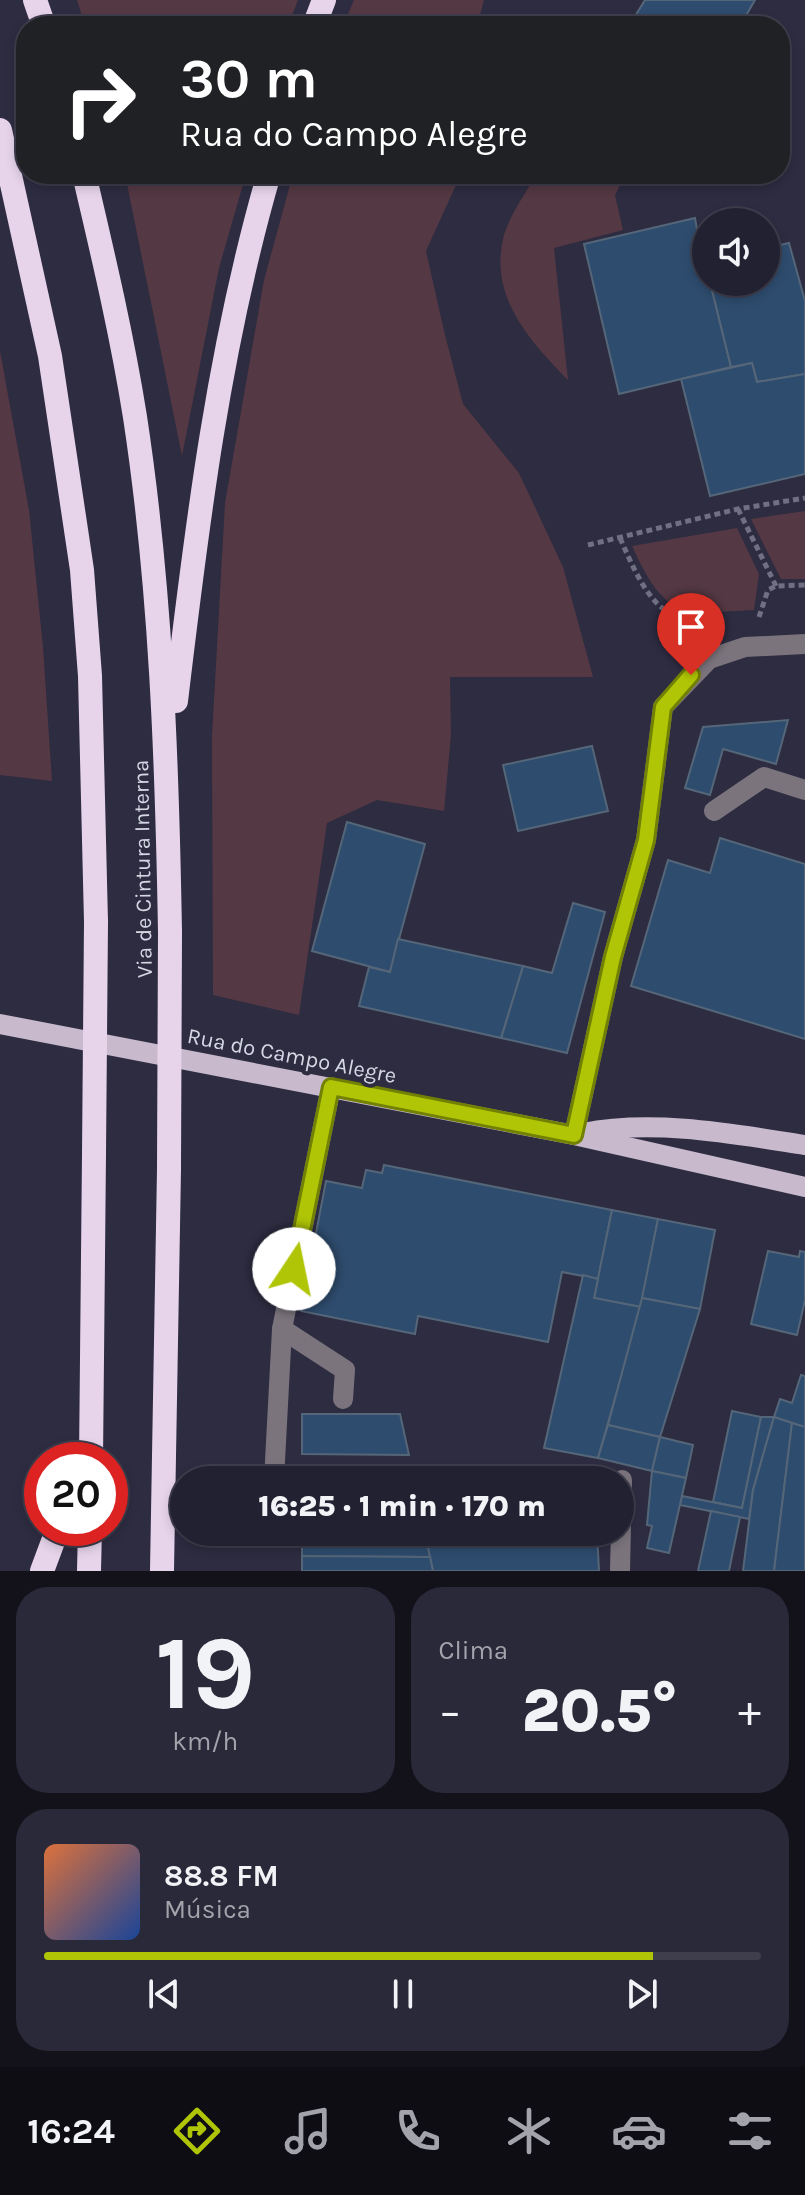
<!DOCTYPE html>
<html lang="pt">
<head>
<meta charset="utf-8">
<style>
	body { margin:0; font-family:Karla,sans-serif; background:#2a2939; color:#f1f3f6; height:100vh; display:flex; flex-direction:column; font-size:30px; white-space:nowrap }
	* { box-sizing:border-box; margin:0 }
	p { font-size:26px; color:#a2a3ab }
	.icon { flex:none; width:44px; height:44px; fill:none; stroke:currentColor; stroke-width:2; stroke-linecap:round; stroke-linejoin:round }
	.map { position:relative; height:1571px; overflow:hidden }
	.side { display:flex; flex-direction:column; gap:16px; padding:16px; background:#13121b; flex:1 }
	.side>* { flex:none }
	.guide { position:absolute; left:16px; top:16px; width:774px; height:168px; border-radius:32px; box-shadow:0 4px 12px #0003,0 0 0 2px #3f3e4d; background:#202124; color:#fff; overflow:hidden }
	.fabs { position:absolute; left:692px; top:208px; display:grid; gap:16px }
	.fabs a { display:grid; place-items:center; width:88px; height:88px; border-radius:50%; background:#222131; box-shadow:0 4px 12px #0003,0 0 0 2px #3f3e4d; font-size:40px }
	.speed { position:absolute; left:24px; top:1442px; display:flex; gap:16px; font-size:40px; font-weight:700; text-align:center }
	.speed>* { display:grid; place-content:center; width:104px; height:104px; border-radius:50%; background:#222131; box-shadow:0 4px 12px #0003,0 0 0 2px #3f3e4d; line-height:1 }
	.speed .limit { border:12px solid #d22; background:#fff; color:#111 }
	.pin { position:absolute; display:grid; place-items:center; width:68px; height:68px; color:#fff; margin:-82px -34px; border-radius:50% 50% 50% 0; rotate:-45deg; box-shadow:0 0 8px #0007 }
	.pin .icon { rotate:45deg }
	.me { position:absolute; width:88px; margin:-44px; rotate:11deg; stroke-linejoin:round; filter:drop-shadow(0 0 6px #0008) }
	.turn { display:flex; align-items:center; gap:28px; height:168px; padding:0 32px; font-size:36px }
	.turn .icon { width:104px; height:104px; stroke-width:2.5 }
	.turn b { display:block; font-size:56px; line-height:68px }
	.big { font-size:60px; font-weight:800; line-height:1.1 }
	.side .widget { flex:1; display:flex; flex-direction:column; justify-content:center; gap:12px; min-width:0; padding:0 28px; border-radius:32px; background:#2a2939 }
	.side .dial { align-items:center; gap:0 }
	.dial b { font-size:104px; line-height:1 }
	.song { display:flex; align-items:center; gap:24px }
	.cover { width:96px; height:96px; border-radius:12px; background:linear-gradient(135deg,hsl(20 70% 55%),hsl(220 70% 35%)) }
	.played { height:8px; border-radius:4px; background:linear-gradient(90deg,#afc505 85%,#3f3e4d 85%) }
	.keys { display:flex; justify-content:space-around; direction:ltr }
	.heat { display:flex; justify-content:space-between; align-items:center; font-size:44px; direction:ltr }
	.side .tiles { flex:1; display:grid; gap:16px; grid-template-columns:1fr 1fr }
	.widget:last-child { grid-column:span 2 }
	.trip { position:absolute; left:170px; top:1466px; width:464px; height:80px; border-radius:40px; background:#222131; box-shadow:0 4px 12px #0003,0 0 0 2px #3f3e4d; font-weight:800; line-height:80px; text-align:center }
	.tab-bar { display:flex; height:128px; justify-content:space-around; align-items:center; background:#0e0d14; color:#a2a3ab }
	.tab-bar .icon { width:56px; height:56px }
	.tab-bar .current { color:#afc505 }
	.tab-bar b { font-size:36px; color:#f1f3f6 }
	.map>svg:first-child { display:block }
	.green { fill:#543843 }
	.building { fill:#2e4c6e; stroke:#556679; stroke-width:2 }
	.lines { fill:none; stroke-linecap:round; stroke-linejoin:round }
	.path { stroke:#707082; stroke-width:5; stroke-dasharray:6 4; stroke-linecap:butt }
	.minor { stroke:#7b747d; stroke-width:20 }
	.major { stroke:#c8b9cc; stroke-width:20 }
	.highway { stroke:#e7d4eb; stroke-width:24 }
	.highway-bridge { stroke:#e7d4eb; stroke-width:24 }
	.route-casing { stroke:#728003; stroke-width:20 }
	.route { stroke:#afc505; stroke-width:14 }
	.labels { text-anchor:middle; stroke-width:8; stroke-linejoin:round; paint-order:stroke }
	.street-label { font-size:22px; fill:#d6d7e4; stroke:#2d2c41 }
</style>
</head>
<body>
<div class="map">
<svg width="805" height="1571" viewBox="0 0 805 1571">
	<rect width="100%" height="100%" fill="#2d2c41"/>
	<g class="green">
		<path d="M77,0H298L288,26H85Z"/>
		<path d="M354,0H484L477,26H343Z"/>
		<path d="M125,174H246L219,268L182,456Z"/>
		<path d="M293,174H461L426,251L445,335L463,404L519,473L563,567L593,677H450L451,735L444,811L377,800L327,823L299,1015L213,995L212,736L225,503L264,280Z"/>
		<path d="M536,174H626L615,195L623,230L554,248L568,380C529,340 488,296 504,235C511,212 526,194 536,174Z"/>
		<path d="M0,351L29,510L43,647L52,781L0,775Z"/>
		<path d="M805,511V579H781L751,519Z"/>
		<path d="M737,528L759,574L754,610C679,614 665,618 632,546Z"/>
	</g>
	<g class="building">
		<path d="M645,0H755L740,26H629Z"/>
		<path d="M695,218L706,282H710L731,367L619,394L584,244Z"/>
		<path d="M789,243L805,301V374L757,382L752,363L731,367L710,282H766V248Z"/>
		<path d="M752,363L757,382L805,374V474L710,496L681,379Z"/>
		<path d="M788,720L776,764L723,749L710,795L685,788L703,727Z"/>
		<path d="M592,746L608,811L518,831L503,765Z"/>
		<path d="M347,822L425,844L390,972L312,951Z"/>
		<path d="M720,838L805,864V1039L631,986L668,860L710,873Z"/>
		<path d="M573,903L605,912L567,1053L501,1038L523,966L552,973Z"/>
		<path d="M398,939L523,966L501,1038L359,1006L369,967L390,972Z"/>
		<path d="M384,1165L612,1210L598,1279L562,1272L548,1342L418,1316L415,1334L301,1311L326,1181L362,1188L366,1170L382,1173Z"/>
		<path d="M612,1210L658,1219L641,1307L594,1298Z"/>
		<path d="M658,1219L715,1230L700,1309L642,1298Z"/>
		<path d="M768,1251L799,1257L800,1251L805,1252V1300L797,1335L751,1324Z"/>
		<path d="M583,1275L598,1279L594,1298L641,1307L598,1458L544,1448Z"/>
		<path d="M642,1298L700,1309L660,1437L608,1425Z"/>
		<path d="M801,1375L805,1376V1427L774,1417L780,1399L792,1403Z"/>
		<path d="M732,1411L761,1417L742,1508L713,1502Z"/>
		<path d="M302,1414H400L409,1455L302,1454Z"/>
		<path d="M761,1417H774L753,1490L749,1519L680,1505L682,1496L742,1508Z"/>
		<path d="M774,1417L792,1423L774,1571H743L753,1490Z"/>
		<path d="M792,1423L805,1427V1571H774Z"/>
		<path d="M608,1425L660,1437L652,1471L598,1458Z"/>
		<path d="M660,1437L693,1445L686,1478L652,1471Z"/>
		<path d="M652,1471L686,1478L669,1553L647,1548L652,1526L647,1525Z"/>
		<path d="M711,1511L740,1517L729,1571H698Z"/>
		<path d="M302,1532H425L430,1557L302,1556Z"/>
		<path d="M425,1532H597L599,1571H433Z"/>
		<path d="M302,1556L430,1557L433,1571H302Z"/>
	</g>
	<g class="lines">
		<g class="path">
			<path d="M738,509L776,586"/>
			<path d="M620,538C641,585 659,632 722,622"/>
			<path d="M588,545L738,509L805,498"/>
			<path d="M759,617L768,590L776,586L805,585"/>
		</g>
		<g class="minor">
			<path d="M714,811L764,777L805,790"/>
			<path d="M574,1135L613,957L646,840L663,707L709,659L745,647L805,644"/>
			<path d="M282,1329L345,1370L343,1399"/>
			<path d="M274,1480L282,1329L331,1087"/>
			<path d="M272,1537V1532"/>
			<path d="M620,1571L622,1480"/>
		</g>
		<g class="major">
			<path d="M0,1024L574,1135L805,1187"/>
			<path d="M583,1133C654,1119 734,1134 805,1145"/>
		</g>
		<g class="highway">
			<path d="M35,0L44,26"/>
			<path d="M314,26L324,0"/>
			<path d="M0,130L50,356L82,570L90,676L96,922"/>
			<path d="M84,174C103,255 122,335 135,417C161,588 167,759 170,932"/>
			<path d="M176,701C197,524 219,346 269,174"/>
			<path d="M91,1460L94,1154"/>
			<path d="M42,1571L58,1528"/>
			<path d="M89,1571L90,1528"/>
			<path d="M162,1571L169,1169"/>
		</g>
		<g class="highway-bridge">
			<path d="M94,1154L96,922"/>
			<path d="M169,1169L170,932"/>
		</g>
	</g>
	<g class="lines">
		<g class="route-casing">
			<path id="route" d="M294,1269L331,1087L574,1135L613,957L646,840L663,707L691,675"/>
		</g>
		<use href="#route" class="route"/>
	</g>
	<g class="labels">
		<g class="street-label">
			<text transform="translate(142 869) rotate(-91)" y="8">Via de Cintura Interna</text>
			<text transform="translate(292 1055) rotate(11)" y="8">Rua do Campo Alegre</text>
		</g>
	</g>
</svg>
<div class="fabs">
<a><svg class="icon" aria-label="sound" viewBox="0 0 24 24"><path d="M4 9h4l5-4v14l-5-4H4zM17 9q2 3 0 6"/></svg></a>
</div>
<div class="speed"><div class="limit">20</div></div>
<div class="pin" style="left:691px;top:675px;background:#d93025"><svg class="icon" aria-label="arrive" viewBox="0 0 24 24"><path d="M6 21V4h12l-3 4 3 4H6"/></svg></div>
<svg class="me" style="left:294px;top:1269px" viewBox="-20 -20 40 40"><circle r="19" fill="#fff"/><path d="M0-13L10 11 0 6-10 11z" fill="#afc505"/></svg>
<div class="trip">16:25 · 1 min · 170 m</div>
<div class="guide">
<div class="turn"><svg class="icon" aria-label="right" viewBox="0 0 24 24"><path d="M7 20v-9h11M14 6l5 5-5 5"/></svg><div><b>30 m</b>Rua do Campo Alegre</div></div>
</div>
</div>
<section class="side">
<div class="tiles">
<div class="widget dial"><b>19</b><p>km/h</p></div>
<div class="widget"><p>Clima</p>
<div class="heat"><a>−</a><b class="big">20.5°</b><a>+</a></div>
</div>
<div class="widget">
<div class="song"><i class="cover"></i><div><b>88.8 FM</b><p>Música</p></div></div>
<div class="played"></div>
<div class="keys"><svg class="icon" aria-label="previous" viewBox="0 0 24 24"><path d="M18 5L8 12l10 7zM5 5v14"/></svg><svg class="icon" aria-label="pause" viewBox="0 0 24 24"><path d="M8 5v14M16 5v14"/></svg><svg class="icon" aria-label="next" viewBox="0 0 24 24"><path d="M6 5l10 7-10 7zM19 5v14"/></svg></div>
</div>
</div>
</section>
<nav class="tab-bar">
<b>16:24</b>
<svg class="icon current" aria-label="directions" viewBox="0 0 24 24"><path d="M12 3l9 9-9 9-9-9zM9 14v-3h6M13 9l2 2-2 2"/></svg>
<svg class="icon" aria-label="music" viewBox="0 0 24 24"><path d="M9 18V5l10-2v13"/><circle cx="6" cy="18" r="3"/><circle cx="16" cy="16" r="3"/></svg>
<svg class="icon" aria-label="phone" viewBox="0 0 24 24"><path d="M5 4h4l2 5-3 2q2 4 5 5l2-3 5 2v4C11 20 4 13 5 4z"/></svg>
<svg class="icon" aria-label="climate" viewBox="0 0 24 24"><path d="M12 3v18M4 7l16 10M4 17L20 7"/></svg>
<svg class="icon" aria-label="car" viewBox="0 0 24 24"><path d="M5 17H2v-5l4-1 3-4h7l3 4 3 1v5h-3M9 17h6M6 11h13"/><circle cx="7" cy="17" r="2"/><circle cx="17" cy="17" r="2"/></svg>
<svg class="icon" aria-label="filters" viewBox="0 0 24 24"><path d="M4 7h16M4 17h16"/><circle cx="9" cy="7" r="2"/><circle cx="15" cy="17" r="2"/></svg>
</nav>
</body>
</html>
